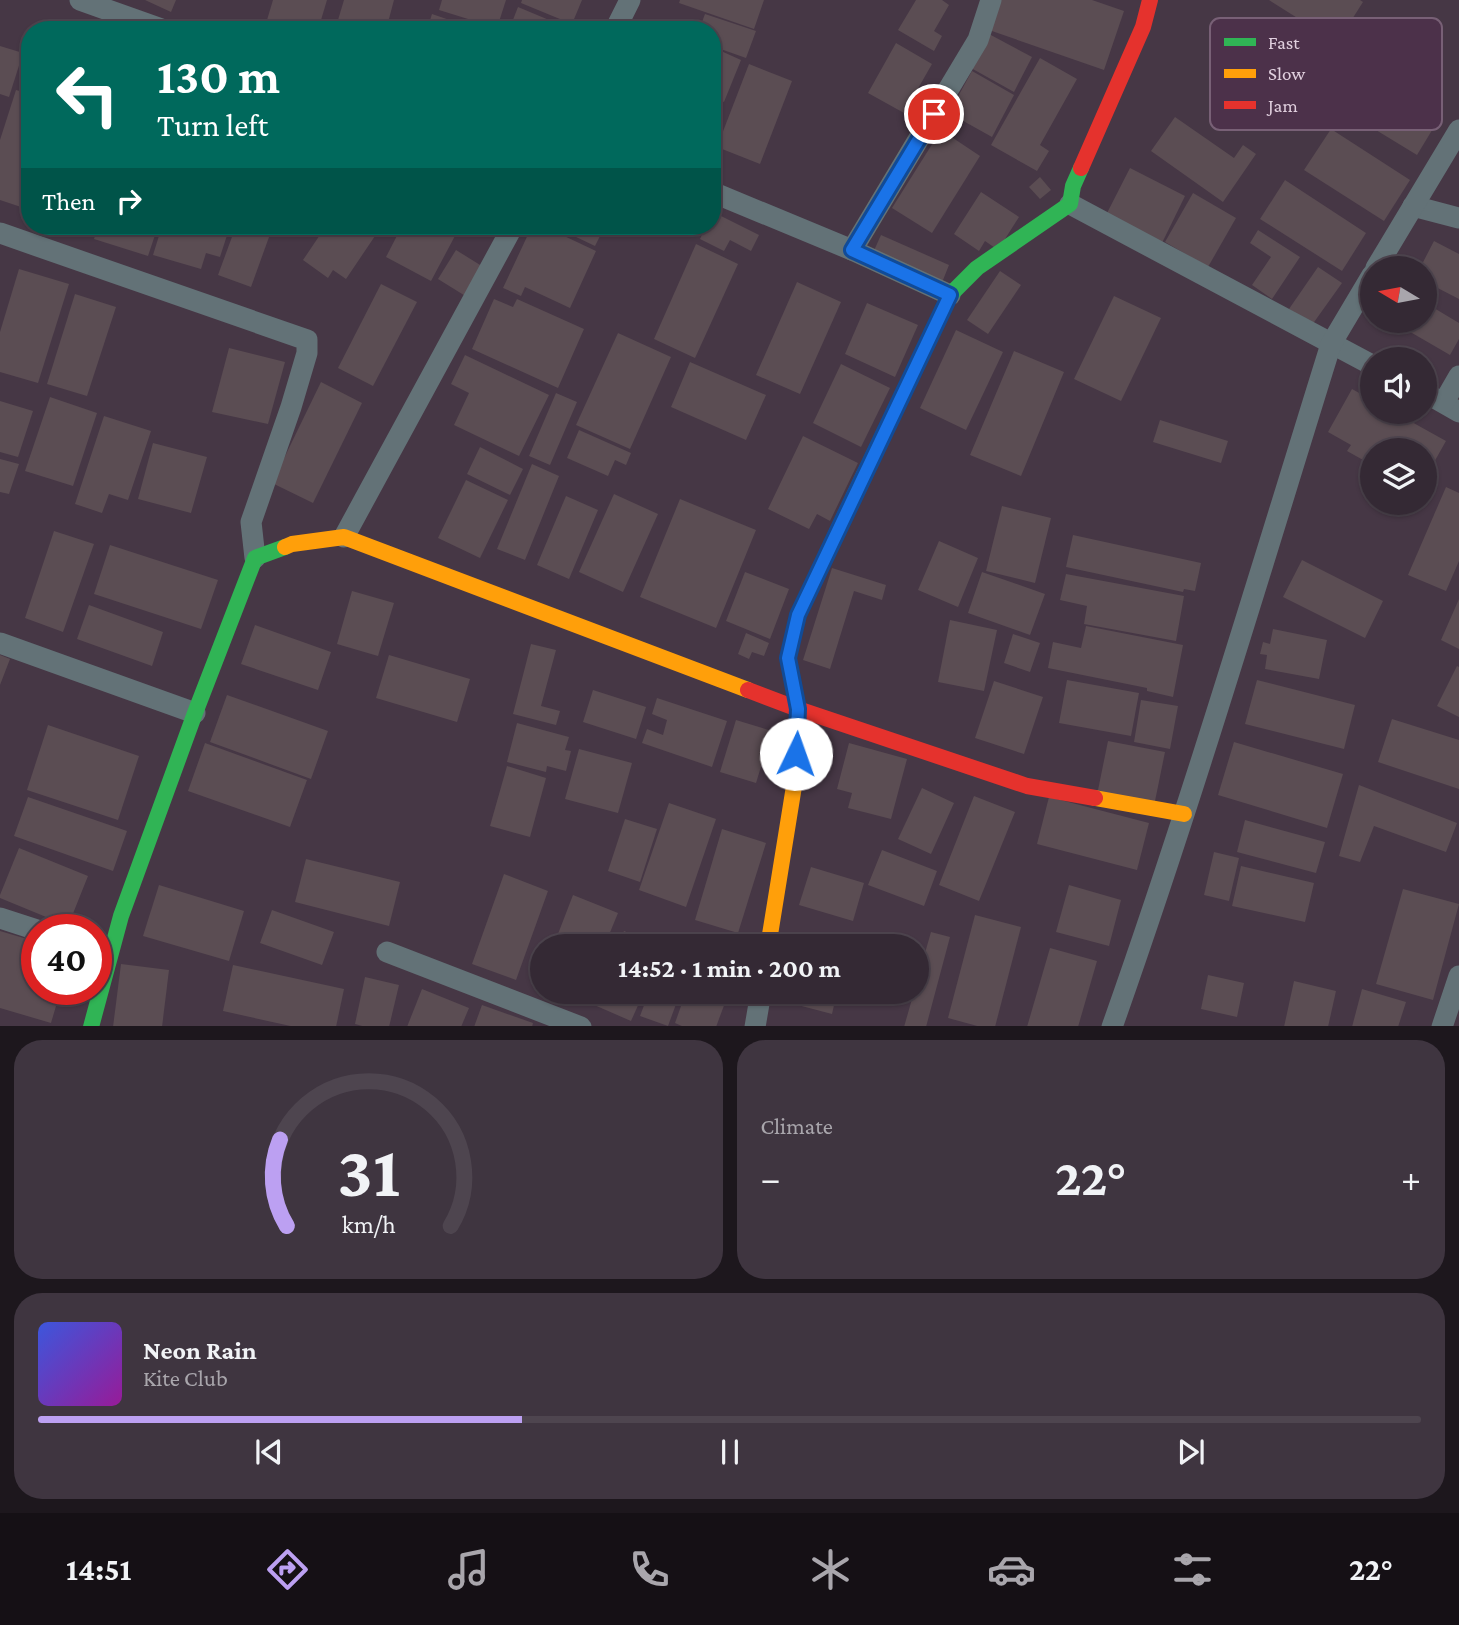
<!DOCTYPE html>
<html lang="en">
<head>
<meta charset="utf-8">
<style>
	body { margin:0; font-family:"Crimson Pro",serif; background:#3f3540; color:#f1f3f6; height:100vh; display:flex; flex-direction:column; font-size:26px; white-space:nowrap }
	* { box-sizing:border-box; margin:0 }
	p { font-size:23px; color:#a9a6ac }
	.icon { flex:none; width:38px; height:38px; fill:none; stroke:currentColor; stroke-width:2; stroke-linecap:round; stroke-linejoin:round }
	.map { position:relative; height:1026px; overflow:hidden }
	.drawer { display:flex; flex-direction:column; gap:14px; padding:14px; background:#1d171d; flex:1 }
	.drawer>* { flex:none }
	.hud { position:absolute; left:21px; top:21px; width:700px; height:214px; border-radius:28px; box-shadow:0 2px 5px #0004,0 0 0 2px #4e454f; background:#00695c; color:#fff; overflow:hidden }
	.needle { width:46px; rotate:280deg }
	.buttons { position:absolute; left:1360px; top:256px; display:grid; gap:14px }
	.buttons a { display:grid; place-items:center; width:77px; height:77px; border-radius:50%; background:#342934; box-shadow:0 2px 5px #0004,0 0 0 2px #4e454f; font-size:35px }
	.speed { position:absolute; left:21px; top:914px; display:flex; gap:14px; font-size:35px; font-weight:700; text-align:center }
	.speed>* { display:grid; place-content:center; width:91px; height:91px; border-radius:50%; background:#342934; box-shadow:0 2px 5px #0004,0 0 0 2px #4e454f; line-height:1 }
	.speed .limit { border:10px solid #d22; background:#fff; color:#111 }
	.pin { position:absolute; display:grid; place-items:center; width:60px; height:60px; color:#fff; margin:-30px; border:4px solid #fff; border-radius:50%; box-shadow:0 2px 7px #0007 }
	.me { position:absolute; width:77px; margin:-38px; rotate:3deg; stroke-linejoin:round; filter:drop-shadow(0 0 5px #0008) }
	.turn { display:flex; align-items:center; gap:24px; height:147px; padding:0 21px; font-size:32px }
	.turn .icon { width:91px; height:91px; stroke-width:2.5 }
	.turn b { display:block; font-size:49px; line-height:60px }
	.then { display:flex; align-items:center; height:66px; padding:0 21px; background:#0003; gap:14px; font-size:26px }
	.big { font-size:52px; font-weight:700; line-height:1.1 }
	.drawer .widget { flex:1; display:flex; flex-direction:column; justify-content:center; gap:10px; min-width:0; padding:0 24px; border-radius:28px; background:#3f3540 }
	.drawer .dial { align-items:center; gap:0 }
	.dial svg { height:182px; overflow:visible; fill:none; stroke:#4e454f; stroke-width:7; stroke-linecap:round; text-anchor:middle }
	.dial text { fill:#f1f3f6; stroke:none }
	.song { display:flex; align-items:center; gap:21px }
	.cover { width:84px; height:84px; border-radius:10px; background:linear-gradient(135deg,hsl(230 70% 55%),hsl(300 70% 35%)) }
	.played { height:7px; border-radius:4px; background:linear-gradient(90deg,#bca0f2 35%,#4e454f 35%) }
	.keys { display:flex; justify-content:space-around; direction:ltr }
	.heat { display:flex; justify-content:space-between; align-items:center; font-size:38px; direction:ltr }
	.drawer .tiles { flex:1; display:grid; gap:14px; grid-template-columns:1fr 1fr }
	.widget:last-child { grid-column:span 2 }
	.trip { position:absolute; left:530px; top:934px; width:399px; height:70px; border-radius:35px; background:#342934; box-shadow:0 2px 5px #0004,0 0 0 2px #4e454f; font-weight:700; line-height:70px; text-align:center }
	.menu { display:flex; height:112px; justify-content:space-around; align-items:center; background:#151015; color:#a9a6ac }
	.menu .icon { width:49px; height:49px }
	.menu .active { color:#bca0f2 }
	.menu b { font-size:32px; color:#f1f3f6 }
	.map>svg:first-child { display:block }
	.building { fill:#5b4d53 }
	.lines { fill:none; stroke-linecap:round; stroke-linejoin:round }
	.street { stroke:#637277; stroke-width:21 }
	.fast { stroke:#30b455; stroke-width:16 }
	.slow { stroke:#ff9f0a; stroke-width:16 }
	.jam { stroke:#e5322d; stroke-width:16 }
	.route-casing { stroke:#114b97; stroke-width:18 }
	.route { stroke:#1a73e8; stroke-width:12 }
	.key { fill:#4c314a; stroke:#786076; stroke-width:2 }
	.key-label { font-size:19px; fill:#e0cfde }
</style>
</head>
<body>
<div class="map">
<svg width="1459" height="1027" viewBox="0 0 1459 1027">
	<rect width="100%" height="100%" fill="#463745"/>
	<g class="building">
		<path d="M145,0H176L171,12Z"/>
		<path d="M273,0H327L318,30H264Z"/>
		<path d="M344,0H394L386,30H335Z"/>
		<path d="M442,0H506L497,28L439,10Z"/>
		<path d="M522,0H582L572,24L521,3Z"/>
		<path d="M680,0H764L754,29L679,3Z"/>
		<path d="M916,0H942L949,5L934,31L942,36L934,51L898,30Z"/>
		<path d="M996,0H1092L1124,11L1104,70L986,29Z"/>
		<path d="M1269,0H1360L1363,2L1337,43Z"/>
		<path d="M518,7L573,30H509Z"/>
		<path d="M432,14L476,29V30H427Z"/>
		<path d="M705,14L756,31L746,58L712,46V30H699Z"/>
		<path d="M637,20L661,30H633Z"/>
		<path d="M989,34L1032,57L1014,92L971,68Z"/>
		<path d="M896,43L932,64L904,113L868,93Z"/>
		<path d="M0,46L23,53L9,97L0,94Z"/>
		<path d="M721,51L741,60L724,102L712,97V71Z"/>
		<path d="M1040,58L1077,79L1040,145L1049,151L1037,171L991,145Z"/>
		<path d="M749,64L792,81L760,164L717,147Z"/>
		<path d="M1353,64L1440,117L1417,155L1330,102Z"/>
		<path d="M972,71L1014,95L992,137L949,113Z"/>
		<path d="M16,90L30,94V210L0,200V140Z"/>
		<path d="M1175,117L1234,158L1243,145L1256,154L1223,202L1151,151Z"/>
		<path d="M1331,129L1410,180L1384,221L1304,170Z"/>
		<path d="M941,130L980,156L932,233L892,208Z"/>
		<path d="M1130,168L1185,196L1162,243L1106,215Z"/>
		<path d="M1040,177L1051,190L1040,199L1029,187Z"/>
		<path d="M1285,180L1366,233L1342,271L1260,219Z"/>
		<path d="M981,192L1019,217L998,250L985,241L979,251L954,234Z"/>
		<path d="M1193,193L1236,218L1208,267L1165,242Z"/>
		<path d="M713,212L759,235L751,251L730,240L724,251L700,239L706,226H712Z"/>
		<path d="M53,226H88L85,237Z"/>
		<path d="M98,226H158L148,256L94,239Z"/>
		<path d="M162,226H230L220,257L206,253L201,269L153,255Z"/>
		<path d="M236,226H273L251,287L218,275Z"/>
		<path d="M326,226H359L375,236L346,279L333,270L328,278L303,260Z"/>
		<path d="M402,226H442L456,234L431,281L386,257Z"/>
		<path d="M532,226H543L596,251L570,308L525,287L521,296L503,288Z"/>
		<path d="M553,226H605L595,246Z"/>
		<path d="M1258,230L1300,257L1272,299L1252,285L1271,257L1250,243Z"/>
		<path d="M881,235L949,265L941,285L872,255Z"/>
		<path d="M1434,241L1459,254V299L1424,281V268H1420Z"/>
		<path d="M696,244L738,264L695,358L654,339Z"/>
		<path d="M456,250L485,268L467,297L438,279Z"/>
		<path d="M1318,267L1342,283L1312,325L1289,309Z"/>
		<path d="M19,269L69,284L38,383L0,372V332Z"/>
		<path d="M1000,271L1021,285L988,334L967,320Z"/>
		<path d="M797,282L841,302L800,394L756,375Z"/>
		<path d="M381,284L417,302L373,386L338,368Z"/>
		<path d="M75,294L116,307L87,396L47,384Z"/>
		<path d="M1114,296L1161,318L1121,401L1074,379Z"/>
		<path d="M494,299L513,307L517,299L584,329L558,388L472,349Z"/>
		<path d="M1424,302L1459,323V339L1450,355L1400,326L1404,320H1424Z"/>
		<path d="M867,303L918,325L895,377L845,354Z"/>
		<path d="M956,330L1003,352L966,430L920,408Z"/>
		<path d="M618,333L671,357L630,449L576,425Z"/>
		<path d="M229,348L285,362L268,424L212,412Z"/>
		<path d="M1014,351L1064,372L1021,476L970,455Z"/>
		<path d="M465,355L549,395L519,456L454,425L469,393L451,384Z"/>
		<path d="M690,362L766,395L746,440L671,407Z"/>
		<path d="M841,364L890,388L861,447L813,423Z"/>
		<path d="M321,382L362,403L313,503L272,483Z"/>
		<path d="M1352,389L1372,400V411H1392L1446,441L1424,480V450H1372V465L1347,451L1351,445L1328,432Z"/>
		<path d="M556,393L577,402L550,465L529,456Z"/>
		<path d="M50,397L97,413L73,486L25,471Z"/>
		<path d="M0,401L33,411L18,457L0,452Z"/>
		<path d="M104,416L151,431L128,500L109,494L102,513L75,504Z"/>
		<path d="M1160,420L1228,441L1221,463L1153,442Z"/>
		<path d="M579,430L631,453L626,465L615,460L608,476L567,458Z"/>
		<path d="M803,436L858,463L830,521L817,514L809,529L768,509Z"/>
		<path d="M153,443L207,457L191,513L138,499Z"/>
		<path d="M480,447L523,469L510,495L467,474Z"/>
		<path d="M0,459L19,464L9,494L0,492Z"/>
		<path d="M532,464L559,476L525,560L497,549Z"/>
		<path d="M466,480L508,500L480,558L438,538Z"/>
		<path d="M1446,487L1459,493V561L1446,591L1408,575Z"/>
		<path d="M614,494L658,514L623,592L579,572Z"/>
		<path d="M566,496L598,510L569,579L537,565Z"/>
		<path d="M680,499L756,530L716,628L640,597Z"/>
		<path d="M1002,506L1051,518L1035,583L986,571Z"/>
		<path d="M54,531L94,544L63,632L25,618Z"/>
		<path d="M1073,535L1201,563L1195,591L1184,589L1183,592L1066,567Z"/>
		<path d="M939,541L978,558L958,607L918,590Z"/>
		<path d="M110,545L218,580L201,629L94,594Z"/>
		<path d="M1302,560L1383,601L1365,638L1283,597Z"/>
		<path d="M832,568L886,585L882,600L854,591L830,669L803,660Z"/>
		<path d="M745,572L789,589L770,639L726,621Z"/>
		<path d="M982,572L1045,594L1030,635L968,613Z"/>
		<path d="M1066,574L1184,596L1176,641L1084,624L1087,606L1060,600Z"/>
		<path d="M352,591L394,603L378,656L337,644Z"/>
		<path d="M1459,599V649L1441,640Z"/>
		<path d="M89,605L163,632L152,666L77,639Z"/>
		<path d="M950,620L997,630L984,691L938,682Z"/>
		<path d="M255,625L331,652L318,690L241,664Z"/>
		<path d="M1086,626L1183,645L1173,697L1147,691V688L1048,668L1053,642L1081,648Z"/>
		<path d="M1273,629L1327,640L1319,679L1265,669L1267,655L1260,654L1263,642L1270,644Z"/>
		<path d="M746,633L769,643L764,656L752,652L749,659L738,654Z"/>
		<path d="M1013,634L1040,643L1030,672L1004,663Z"/>
		<path d="M531,644L556,650L541,706L560,711L556,725L513,714Z"/>
		<path d="M0,655L10,659L0,685Z"/>
		<path d="M389,655L470,679L457,722L376,698Z"/>
		<path d="M1457,666L1459,667V717L1437,706Z"/>
		<path d="M1067,680L1139,693L1131,736L1059,723Z"/>
		<path d="M1257,680L1355,705L1344,749L1245,724Z"/>
		<path d="M994,681L1043,697L1024,754L975,738Z"/>
		<path d="M593,690L646,707L636,739L583,722Z"/>
		<path d="M227,695L328,731L311,779L210,742Z"/>
		<path d="M657,698L727,721L712,767L642,743L647,729L663,735L667,720L652,714Z"/>
		<path d="M1141,700L1178,706L1170,749L1134,742Z"/>
		<path d="M1392,719L1459,740V789L1378,762Z"/>
		<path d="M736,720L772,731L756,783L720,772Z"/>
		<path d="M517,723L569,737L565,750L571,751L566,771L547,766L546,772L507,762Z"/>
		<path d="M48,725L139,756L118,820L27,790Z"/>
		<path d="M1108,741L1165,752L1154,806L1097,795Z"/>
		<path d="M1234,742L1343,774L1327,828L1218,795Z"/>
		<path d="M205,743L307,780L290,827L188,791Z"/>
		<path d="M849,743L907,759L891,819L848,808L852,793L837,789Z"/>
		<path d="M579,749L632,763L618,813L565,799Z"/>
		<path d="M507,766L546,778L530,837L490,826Z"/>
		<path d="M1359,785L1457,823L1446,852L1374,826L1360,862L1339,856Z"/>
		<path d="M922,788L954,803L931,854L898,839Z"/>
		<path d="M974,796L1015,812L979,901L939,885Z"/>
		<path d="M28,797L127,831L113,871L14,836Z"/>
		<path d="M1049,797L1149,823L1137,870L1037,844Z"/>
		<path d="M669,803L716,819L686,907L639,890Z"/>
		<path d="M625,819L657,829L640,882L608,871Z"/>
		<path d="M1245,820L1325,842L1316,873L1237,852Z"/>
		<path d="M722,829L766,843L738,933L695,920Z"/>
		<path d="M19,848L88,876L68,926L0,898V895Z"/>
		<path d="M882,850L937,871L924,906L868,885Z"/>
		<path d="M1214,852L1239,858L1229,901L1204,895Z"/>
		<path d="M306,859L400,882L389,926L295,902Z"/>
		<path d="M1241,866L1314,883L1305,922L1232,906Z"/>
		<path d="M811,867L864,883L853,921L799,905Z"/>
		<path d="M504,874L548,891L516,980L472,964Z"/>
		<path d="M159,885L244,911L229,961L143,936Z"/>
		<path d="M1069,885L1121,900L1109,946L1056,932Z"/>
		<path d="M1403,889L1459,904L1433,1000L1376,984Z"/>
		<path d="M573,895L618,913L604,947H553Z"/>
		<path d="M272,910L334,932L322,965L260,943Z"/>
		<path d="M975,915L1021,927L995,1027H981L948,1018Z"/>
		<path d="M0,931L37,942V989H61L51,1023L0,1008Z"/>
		<path d="M624,931L661,947H617Z"/>
		<path d="M931,932L950,937L926,1027H904L914,992H917V981Z"/>
		<path d="M672,933L701,944L700,947H666Z"/>
		<path d="M1050,948L1097,961L1078,1027H1027Z"/>
		<path d="M121,964L169,970L162,1027H113Z"/>
		<path d="M233,965L344,989L336,1027H295L223,1011Z"/>
		<path d="M1208,975L1244,983L1237,1017L1201,1009Z"/>
		<path d="M365,977L399,985L389,1027H366L355,1024Z"/>
		<path d="M1294,981L1336,991L1328,1027H1284Z"/>
		<path d="M422,989L469,1008L461,1027H407Z"/>
		<path d="M1362,989L1406,1002L1398,1027H1352Z"/>
		<path d="M562,992H587L584,1001Z"/>
		<path d="M597,992H644L631,1021L592,1004Z"/>
		<path d="M649,992H669L679,996L668,1026L640,1016Z"/>
		<path d="M686,992H729L716,1027H684L675,1023Z"/>
		<path d="M797,992H837L832,1014L794,1004Z"/>
		<path d="M482,1005L533,1023L532,1027H474Z"/>
	</g>
	<g class="lines">
		<g class="street">
			<path d="M80,0L164,30"/>
			<path d="M615,30L630,0"/>
			<path d="M712,192L852,250L950,295"/>
			<path d="M1070,204L1372,365"/>
			<path d="M1413,206L1459,218"/>
			<path d="M0,233L307,340V353L291,407L251,522L255,558"/>
			<path d="M852,250L978,40L991,0"/>
			<path d="M1376,268L1459,130"/>
			<path d="M1424,392L1459,412"/>
			<path d="M1444,402L1459,376"/>
			<path d="M344,537L513,226"/>
			<path d="M0,643L195,713"/>
			<path d="M0,918L37,930"/>
			<path d="M387,952L581,1027"/>
			<path d="M755,1027L761,992"/>
			<path d="M1112,1027C1192,801 1260,572 1331,344L1372,275"/>
			<path d="M1442,1027L1459,976"/>
		</g>
		<g class="fast">
			<path d="M864,475L950,295L977,268L1070,204L1073,186L1081,168"/>
			<path d="M91,1027L121,916L195,713L255,558L285,547"/>
		</g>
		<g class="slow">
			<path d="M285,547L292,544L344,537L748,690"/>
			<path d="M1095,798L1184,814"/>
			<path d="M768,947L795,780L798,709L788,658L798,615L864,475"/>
		</g>
		<g class="jam">
			<path d="M1081,168L1143,27L1150,0"/>
			<path d="M748,690L798,709L1027,786L1095,798"/>
		</g>
	</g>
	<g class="lines">
		<g class="route-casing">
			<path id="route" d="M796,754L798,709L788,658L798,615L950,295L852,250L934,114"/>
		</g>
		<use href="#route" class="route"/>
	</g>
	<rect x="1210" y="18" width="232" height="112" rx="10" class="key"/>
	<rect x="1224" y="38" width="32" height="8" fill="#30b455"/>
	<rect x="1224" y="69" width="32" height="9" fill="#ff9f0a"/>
	<rect x="1224" y="101" width="32" height="8" fill="#e5322d"/>
	<g class="key-label">
		<text x="1268" y="49">Fast</text>
		<text x="1268" y="80">Slow</text>
		<text x="1268" y="112">Jam</text>
	</g>
</svg>
<div class="buttons">
<a><svg class="needle" viewBox="-14 -14 28 28"><path d="M0-13l5 13h-10z" fill="#e53935"/><path d="M0 13l5-13h-10z" fill="#a9a6ac"/></svg></a>
<a><svg class="icon" aria-label="sound" viewBox="0 0 24 24"><path d="M4 9h4l5-4v14l-5-4H4zM17 9q2 3 0 6"/></svg></a>
<a><svg class="icon" aria-label="layers" viewBox="0 0 24 24"><path d="M12 4l9 5-9 5-9-5zM3 14l9 5 9-5"/></svg></a>
</div>
<div class="speed"><div class="limit">40</div></div>
<div class="pin" style="left:934px;top:114px;background:#d93025"><svg class="icon" aria-label="arrive" viewBox="0 0 24 24"><path d="M6 21V4h12l-3 4 3 4H6"/></svg></div>
<svg class="me" style="left:796px;top:754px" viewBox="-20 -20 40 40"><circle r="19" fill="#fff"/><path d="M0-13L10 11 0 6-10 11z" fill="#1a73e8"/></svg>
<div class="trip">14:52 · 1 min · 200 m</div>
<div class="hud">
<div class="turn"><svg class="icon" aria-label="left" viewBox="0 0 24 24"><path d="M17 20v-9H6M10 6l-5 5 5 5"/></svg><div><b>130 m</b>Turn left</div></div>
<div class="then">Then<svg class="icon" aria-label="right" viewBox="0 0 24 24"><path d="M7 20v-9h11M14 6l5 5-5 5"/></svg></div>
</div>
</div>
<section class="drawer">
<div class="tiles">
<div class="widget dial"><svg viewBox="0 0 100 80">
<path d="M14 69A42 42 0 1 1 86 69"/>
<path d="M14 69A42 42 0 0 1 11 31" stroke="#bca0f2"/>
<text x="50" y="56" font-size="32" font-weight="700">31</text>
<text x="50" y="72" font-size="11">km/h</text>
</svg></div>
<div class="widget"><p>Climate</p>
<div class="heat"><a>−</a><b class="big">22°</b><a>+</a></div>
</div>
<div class="widget">
<div class="song"><i class="cover"></i><div><b>Neon Rain</b><p>Kite Club</p></div></div>
<div class="played"></div>
<div class="keys"><svg class="icon" aria-label="previous" viewBox="0 0 24 24"><path d="M18 5L8 12l10 7zM5 5v14"/></svg><svg class="icon" aria-label="pause" viewBox="0 0 24 24"><path d="M8 5v14M16 5v14"/></svg><svg class="icon" aria-label="next" viewBox="0 0 24 24"><path d="M6 5l10 7-10 7zM19 5v14"/></svg></div>
</div>
</div>
</section>
<nav class="menu">
<b>14:51</b>
<svg class="icon active" aria-label="directions" viewBox="0 0 24 24"><path d="M12 3l9 9-9 9-9-9zM9 14v-3h6M13 9l2 2-2 2"/></svg>
<svg class="icon" aria-label="music" viewBox="0 0 24 24"><path d="M9 18V5l10-2v13"/><circle cx="6" cy="18" r="3"/><circle cx="16" cy="16" r="3"/></svg>
<svg class="icon" aria-label="phone" viewBox="0 0 24 24"><path d="M5 4h4l2 5-3 2q2 4 5 5l2-3 5 2v4C11 20 4 13 5 4z"/></svg>
<svg class="icon" aria-label="climate" viewBox="0 0 24 24"><path d="M12 3v18M4 7l16 10M4 17L20 7"/></svg>
<svg class="icon" aria-label="car" viewBox="0 0 24 24"><path d="M5 17H2v-5l4-1 3-4h7l3 4 3 1v5h-3M9 17h6M6 11h13"/><circle cx="7" cy="17" r="2"/><circle cx="17" cy="17" r="2"/></svg>
<svg class="icon" aria-label="filters" viewBox="0 0 24 24"><path d="M4 7h16M4 17h16"/><circle cx="9" cy="7" r="2"/><circle cx="15" cy="17" r="2"/></svg>
<b>22°</b>
</nav>
</body>
</html>
